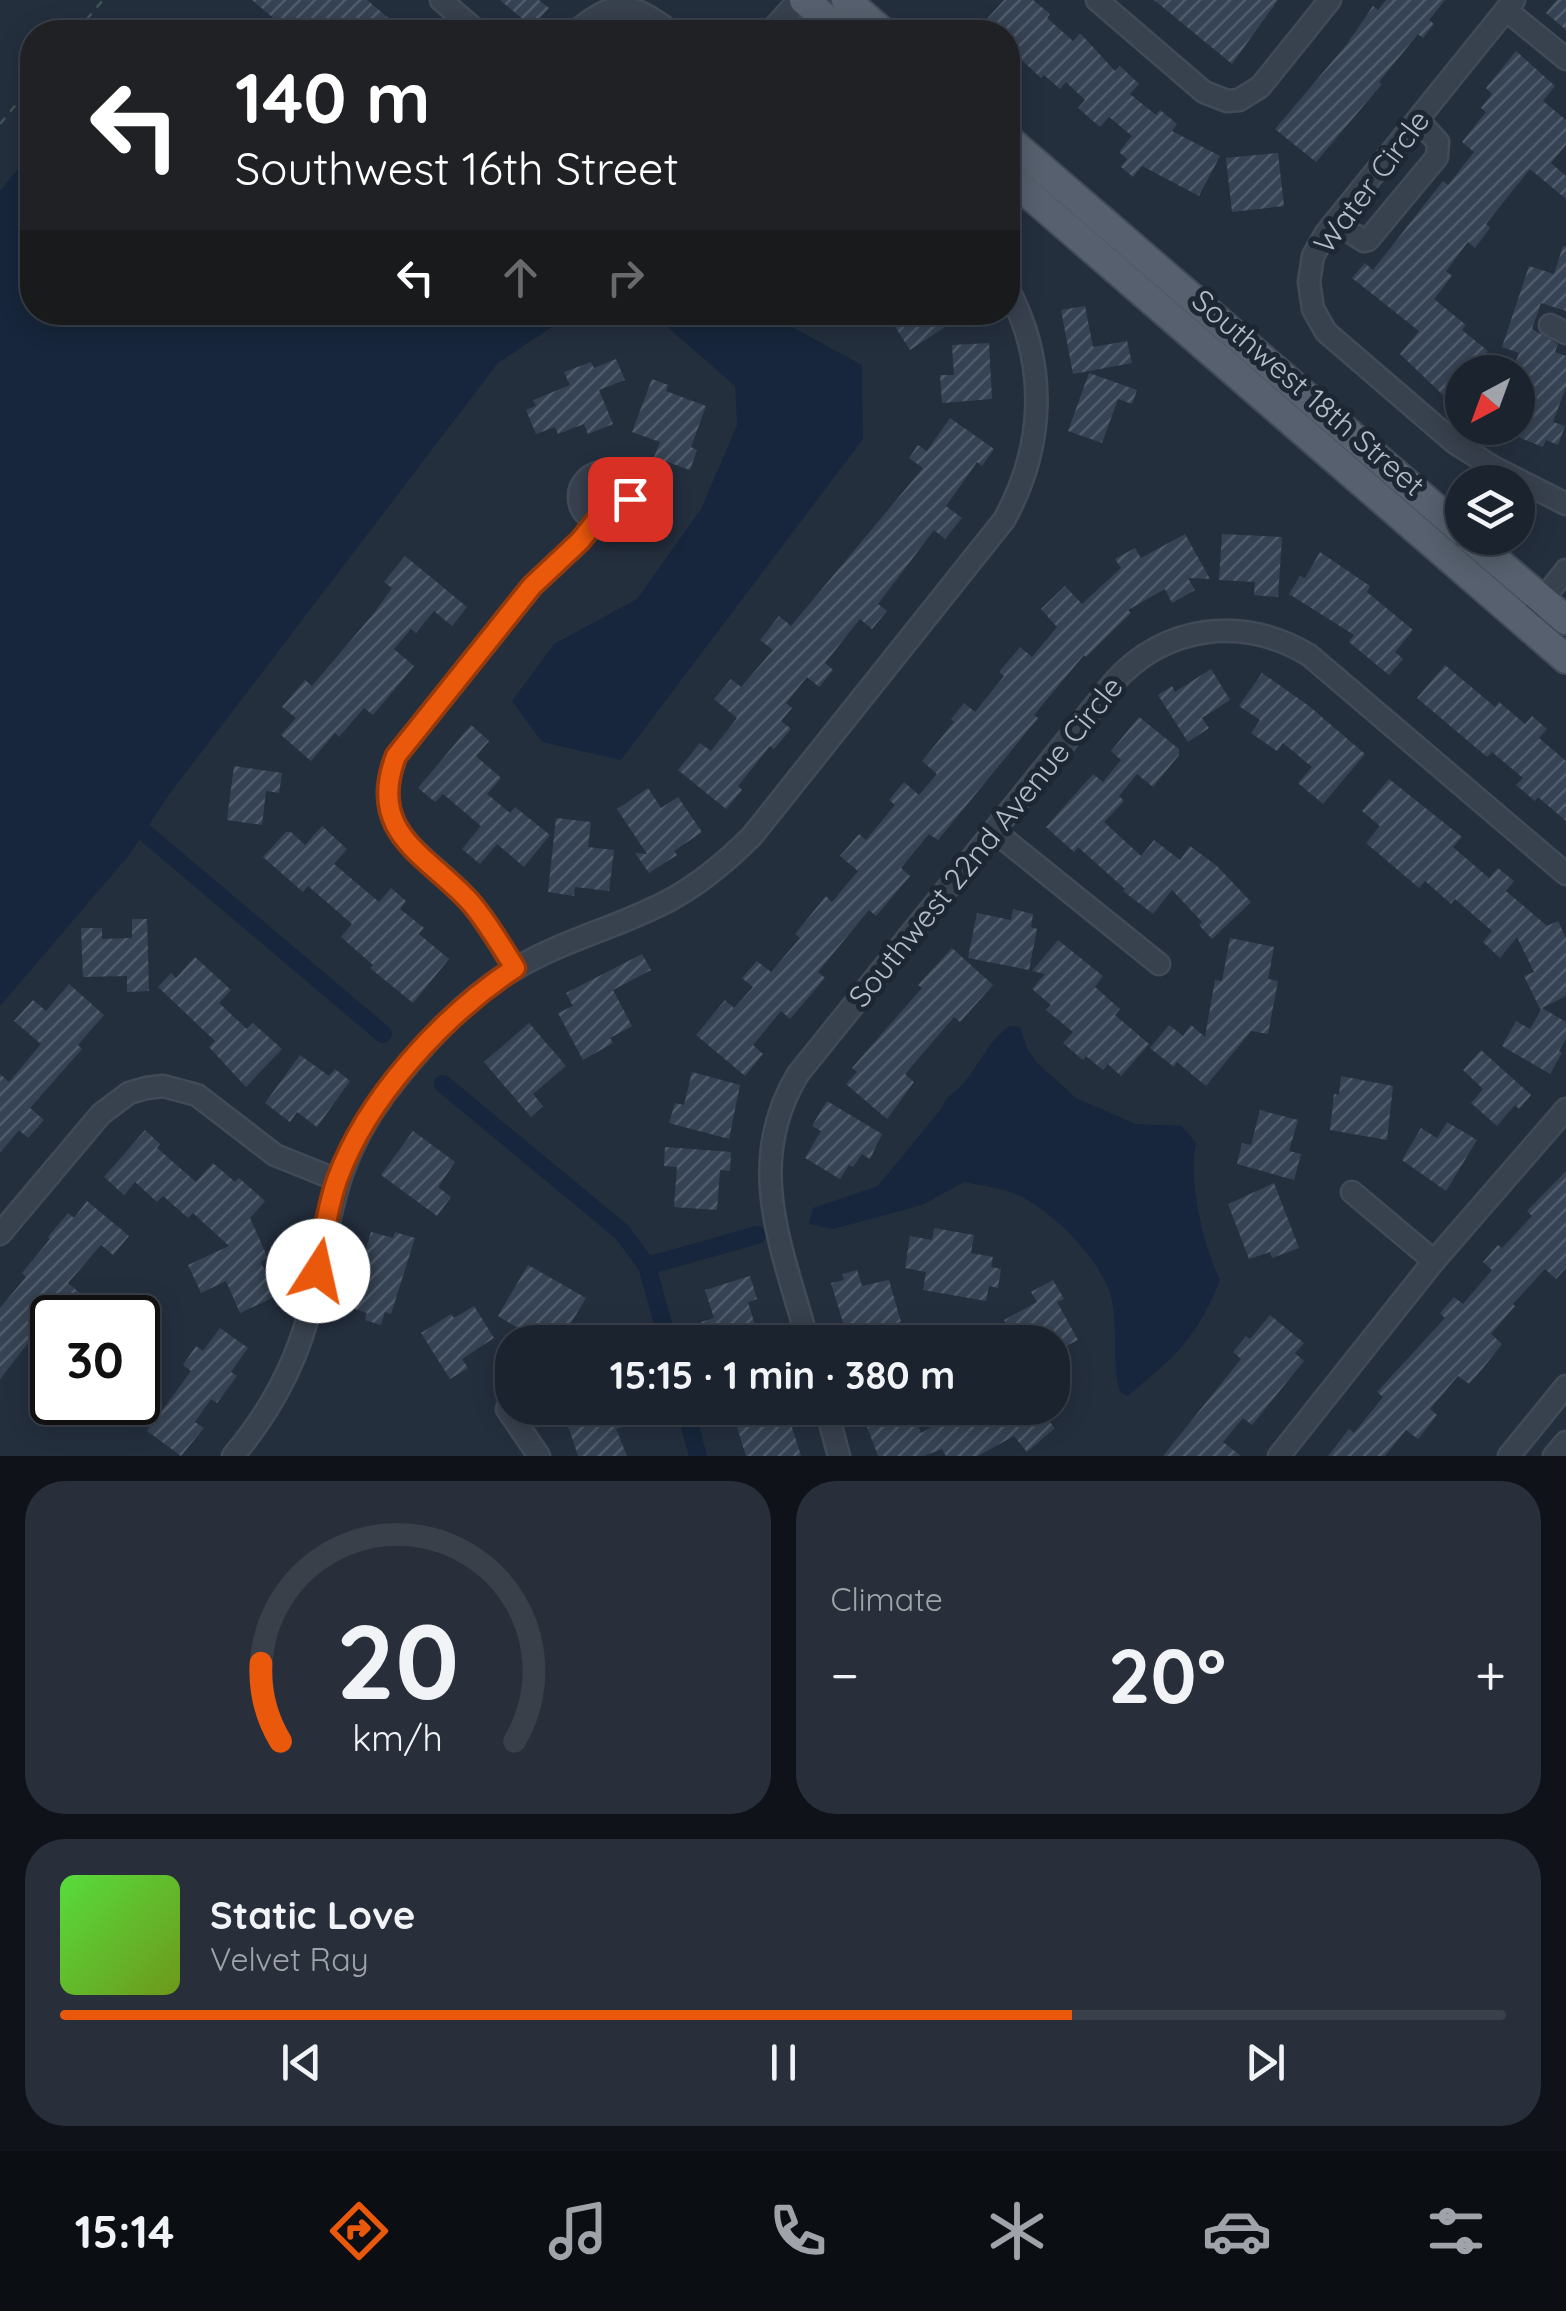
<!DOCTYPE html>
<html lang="en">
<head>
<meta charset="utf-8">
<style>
	body { margin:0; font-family:Quicksand,sans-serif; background:#282f3a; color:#f1f3f6; height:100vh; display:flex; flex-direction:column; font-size:38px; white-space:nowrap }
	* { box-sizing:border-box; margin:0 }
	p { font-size:32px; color:#a0a4aa }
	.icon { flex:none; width:55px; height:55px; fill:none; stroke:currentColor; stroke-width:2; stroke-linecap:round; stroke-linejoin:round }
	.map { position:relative; height:1456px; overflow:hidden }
	.side { display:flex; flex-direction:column; gap:25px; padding:25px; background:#0f1319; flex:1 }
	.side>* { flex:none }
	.top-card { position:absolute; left:20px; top:20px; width:1000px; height:305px; border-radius:40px; box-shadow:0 5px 25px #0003,0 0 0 2px #39404a; background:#202124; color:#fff; overflow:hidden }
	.needle { width:65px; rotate:221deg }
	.buttons { position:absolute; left:1445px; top:355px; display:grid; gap:20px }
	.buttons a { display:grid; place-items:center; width:90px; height:90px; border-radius:50%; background:#1b232e; box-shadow:0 5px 25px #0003,0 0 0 2px #39404a; font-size:50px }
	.speed { position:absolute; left:30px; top:1295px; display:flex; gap:20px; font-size:50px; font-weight:700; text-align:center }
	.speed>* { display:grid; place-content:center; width:130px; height:130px; border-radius:50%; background:#1b232e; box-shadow:0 5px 25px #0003,0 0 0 2px #39404a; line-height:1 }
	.speed .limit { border:5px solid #111; border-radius:15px; background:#fff; color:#111 }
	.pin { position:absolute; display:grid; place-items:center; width:85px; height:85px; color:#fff; margin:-42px; border-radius:20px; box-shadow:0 5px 15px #0006 }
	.me { position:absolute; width:110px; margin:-55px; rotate:10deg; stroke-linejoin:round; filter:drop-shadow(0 0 8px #0008) }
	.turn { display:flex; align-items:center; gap:35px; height:210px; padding:0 50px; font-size:45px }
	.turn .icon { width:130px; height:130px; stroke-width:2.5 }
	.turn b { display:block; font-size:70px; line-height:85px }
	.lanes { display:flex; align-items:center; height:95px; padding:0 50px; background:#0003; justify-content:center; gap:50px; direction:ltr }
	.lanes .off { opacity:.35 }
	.big { font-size:75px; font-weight:700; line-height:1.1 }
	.side .widget { flex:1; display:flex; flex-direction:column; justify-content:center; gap:15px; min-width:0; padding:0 35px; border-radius:40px; background:#282f3a }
	.side .dial { align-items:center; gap:0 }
	.dial svg { height:260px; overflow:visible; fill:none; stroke:#39404a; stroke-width:7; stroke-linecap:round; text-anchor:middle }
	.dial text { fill:#f1f3f6; stroke:none }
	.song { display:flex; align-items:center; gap:30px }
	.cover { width:120px; height:120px; border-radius:15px; background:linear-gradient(135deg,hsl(110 70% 55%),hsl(80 70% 35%)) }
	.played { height:10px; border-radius:5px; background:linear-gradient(90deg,#ea580c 70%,#39404a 70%) }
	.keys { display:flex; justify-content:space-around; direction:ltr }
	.heat { display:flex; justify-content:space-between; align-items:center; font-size:55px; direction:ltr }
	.side .tiles { flex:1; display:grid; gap:25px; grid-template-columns:1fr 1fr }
	.widget:last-child { grid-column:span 2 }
	.trip { position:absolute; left:495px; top:1325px; width:575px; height:100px; border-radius:40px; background:#1b232e; box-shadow:0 5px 25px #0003,0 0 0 2px #39404a; font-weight:700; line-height:100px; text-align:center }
	.tabs { display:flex; height:160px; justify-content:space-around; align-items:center; background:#0b0e12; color:#a0a4aa }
	.tabs .icon { width:70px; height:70px }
	.tabs .current { color:#ea580c }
	.tabs b { font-size:45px; color:#f1f3f6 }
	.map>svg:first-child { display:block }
	.water { fill:#17263c }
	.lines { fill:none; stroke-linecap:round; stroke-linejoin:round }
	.canal { stroke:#17263c; stroke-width:18 }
	.building { fill:url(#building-hatch) }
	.minor-casing { stroke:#414a57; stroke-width:25 }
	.major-casing { stroke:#414a57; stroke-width:32 }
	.path { stroke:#3f5557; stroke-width:2.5; stroke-dasharray:8 8; stroke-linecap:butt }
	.minor { stroke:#38414e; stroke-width:20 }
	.major { stroke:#56606e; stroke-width:28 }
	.route-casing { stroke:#983908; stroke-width:25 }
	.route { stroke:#ea580c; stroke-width:18 }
	.labels { text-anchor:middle; stroke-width:10; stroke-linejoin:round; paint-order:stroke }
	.street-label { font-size:30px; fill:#b4bcc9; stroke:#1d2633 }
</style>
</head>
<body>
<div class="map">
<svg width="1566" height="1456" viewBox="0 0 1566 1456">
	<defs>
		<pattern id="building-hatch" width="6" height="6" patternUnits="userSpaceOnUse" patternTransform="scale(2.5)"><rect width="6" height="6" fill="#364354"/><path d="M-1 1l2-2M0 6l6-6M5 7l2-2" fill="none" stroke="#515c6b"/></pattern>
	</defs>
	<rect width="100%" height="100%" fill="#242f3e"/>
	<g class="water">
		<path d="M32,152V312L766,313L862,365L863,439L621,760L542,742L512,701L554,644L637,599L701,509L737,425L735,386L664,324L570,315L498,363L168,796L130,854L0,1006V191Z"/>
		<path d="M1010,1026L1020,1027L1028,1050L1037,1063L1076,1098L1136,1124L1182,1126L1196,1143C1188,1181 1203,1245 1220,1280C1196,1340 1176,1355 1128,1396L1120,1392C1112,1367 1118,1330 1112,1301C1104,1261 1048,1205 1010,1192C995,1187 979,1185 964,1182L922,1205L833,1229L809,1224L813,1208L878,1186L941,1109C946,1096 953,1094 962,1085C980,1065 988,1040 1010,1026Z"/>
	</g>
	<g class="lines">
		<g class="canal">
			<path d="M144,832L383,1034"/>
			<path d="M443,1084L622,1232L647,1266L668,1342"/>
			<path d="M647,1266L757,1235"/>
			<path d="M685,1408L698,1456"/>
		</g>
	</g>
	<g class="building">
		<path d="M252,0H367L393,22L384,32H290Z"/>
		<path d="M500,0H539L549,8L532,27Z"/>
		<path d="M1004,0H1033L1050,14L1047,18L1073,41L1080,33L1115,71L1120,66L1139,84L1130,94L1156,115L1160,110L1177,124L1172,131L1220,156L1199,196L1142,166L1133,177L1121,167L1127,159L1119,152L1132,136L1109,117L1100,127L1078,108L1085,100L1066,82L1060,89L1044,75L1041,78L1016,55L1008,65V32H999L985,21Z"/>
		<path d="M1154,0H1278L1232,64Z"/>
		<path d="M1386,0H1445L1429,20L1434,24L1423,38L1418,34L1379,82L1382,84L1316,162L1275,129L1347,44L1373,6L1378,10Z"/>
		<path d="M1557,0H1566V30L1546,13Z"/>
		<path d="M1516,51L1555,86L1543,101L1566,120V145L1551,163L1566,176V199L1530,169L1486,224L1490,228L1475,248L1468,242L1446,271L1452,276L1434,299L1466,325L1462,330L1488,351L1470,372H1462V393L1453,385L1444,396L1400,354L1419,331L1352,278L1365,263L1373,270L1443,181L1448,185L1474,152L1462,142L1486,112L1481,108L1492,94L1486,88Z"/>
		<path d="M1278,153L1284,206L1232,212L1226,158Z"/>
		<path d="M1563,246H1566V311L1541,303L1532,329L1558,344L1555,352L1566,356V387L1553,422L1565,426L1558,445L1546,440L1543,447L1518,437V372H1512L1519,353L1502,347L1529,266L1554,274Z"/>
		<path d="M1085,306L1093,347L1127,341L1132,363L1073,374L1061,310Z"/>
		<path d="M906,312H968L910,350L892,322Z"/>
		<path d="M989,343L992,399L942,403L940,375H954L952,345Z"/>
		<path d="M616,359L625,380L599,390L613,424L588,434L584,424L558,434L555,427L536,434L526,410L536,406L533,400L570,385L564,372L591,362L594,368Z"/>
		<path d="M1089,373L1137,390L1132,404L1118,399L1102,443L1068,431Z"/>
		<path d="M652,379L668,385L666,391L706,406L691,447L697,450L690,470L654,457L660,442L632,432Z"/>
		<path d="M950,418L994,449L982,466L977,462L946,506L962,518L945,539L934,530L878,604L887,611L872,629L860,619L825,663L833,670L819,687L807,677L786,703L792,708L781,721L791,729L774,749L770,746L738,786L742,790L726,809L678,770L700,743L711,751L737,718L714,699L731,679L741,687L773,650L760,640L779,616L791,626L923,468L909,458L918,445L927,451Z"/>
		<path d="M1185,534L1210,579L1188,578L1195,590L1172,603L1165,589L1128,610L1131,613L1086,657L1084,655L1034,715L1038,718L938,840L929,834L901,868L910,876L876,916L869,910L818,972L825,978L790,1019L781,1011L753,1045L763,1054L745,1076L696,1035L725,1000L734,1008L753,987L742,978L757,961L771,972L800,938L795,934L826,896L832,902L858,871L840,856L859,834L866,840L895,805L889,800L904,782L919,795L937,774L922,761L954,722L951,719L964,703L975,712L1004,676L999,672L1020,647L1032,657L1057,627L1041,609L1065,586L1082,604L1121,568L1115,559L1135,548L1141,558Z"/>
		<path d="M1222,534L1282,537L1278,597L1254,595L1255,582L1219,580Z"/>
		<path d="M1320,552L1370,586L1367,592L1413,630L1395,652L1403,659L1389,675L1349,642L1354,635L1289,594L1300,576L1305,578Z"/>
		<path d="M405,556L467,607L452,626L434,611L416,633L411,629L394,649L414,666L373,715L364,708L339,737L335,733L311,761L281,735L296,718L282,707L305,680L312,686L374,613L392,588L384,582Z"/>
		<path d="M1445,665L1495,707L1499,702L1525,724L1532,716L1547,729L1539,738L1566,761V821L1538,797L1535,801L1516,785L1523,778L1492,752L1487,757L1417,698Z"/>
		<path d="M1211,669L1230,700L1202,718L1209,728L1188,742L1158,695L1172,686L1175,692Z"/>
		<path d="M1262,673L1309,706L1365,754L1323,804L1298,783L1312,767L1283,743L1277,751L1251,733L1260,720L1239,706Z"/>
		<path d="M1139,717L1179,749V755L1153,787L1137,774L1119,796L1124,801L1104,822L1141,856L1154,840L1180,860L1190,846L1217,866L1251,902L1212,939L1199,925L1202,922L1172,890L1153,914L1123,891L1125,889L1078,847L1074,852L1046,827L1093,774L1103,782L1121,760L1111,751Z"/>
		<path d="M471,725L489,741L476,756L501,778L487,794L510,813L515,807L550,835L524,867L497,844L480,864L462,849L481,826L443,794L435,802L418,788Z"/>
		<path d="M234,766L282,773L279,793L266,791L262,825L227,820Z"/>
		<path d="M1389,779L1462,837L1453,847L1489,878L1498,868L1514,881L1506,891L1547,926L1558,921L1566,938V996L1540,1009L1524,976L1534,972L1517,937L1500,958L1483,942L1492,931L1455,899L1451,904L1425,881L1419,888L1366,843L1380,826L1362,811Z"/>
		<path d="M648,788L661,808L678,797L702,832L674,851L677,855L649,873L635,853L647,854L617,809Z"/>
		<path d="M556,818L591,822L588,847L614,850L609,891L575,887L574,896L548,892Z"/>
		<path d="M322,826L347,849L334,864L379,902L391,888L406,901L400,909L424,928L419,934L449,959L413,1003L370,968L373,965L341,937L352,924L308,886L303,892L263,857L286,832H291L305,845Z"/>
		<path d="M1013,909L1033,914L1031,927L1037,929L1029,970L968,958L977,913L1011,920Z"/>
		<path d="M132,919H147L149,991L127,992V976L83,977L81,928H102V939L132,938Z"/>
		<path d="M1230,938L1274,947L1268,979L1278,981L1268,1034L1251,1031L1206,1086L1177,1062L1174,1067L1150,1048L1169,1025L1183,1036L1191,1025L1205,1037L1215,980L1222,981Z"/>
		<path d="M1058,940L1103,976L1095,987L1120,1009L1115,1015L1149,1044L1121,1076L1108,1064L1103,1070L1086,1056L1083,1060L1063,1043L1073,1032L1046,1010L1051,1005L1032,989L1045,974L1032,971Z"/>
		<path d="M952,948L993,985L960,1022L954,1017L905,1074L914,1082L887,1119L846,1084L857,1072L852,1068L922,988L918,985Z"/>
		<path d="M642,954L651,970L613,990L632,1026L610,1038L613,1043L583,1060L558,1013L573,1006L566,993Z"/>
		<path d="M195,957L231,990L219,1003L247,1029L253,1023L282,1049L246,1087L209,1047L215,1041L158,987L171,973L176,978Z"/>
		<path d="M69,984L104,1015L78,1045L82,1049L30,1108L44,1120L28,1138L19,1130L0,1153V1074L9,1082L41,1044L14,1021L33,1000L46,1011Z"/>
		<path d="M1542,1008L1566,1022V1039L1559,1051L1562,1053L1550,1074L1502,1046L1516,1021L1530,1029Z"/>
		<path d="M529,1023L566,1066L533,1094L543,1106L531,1117L484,1062Z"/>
		<path d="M1481,1050L1531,1095L1519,1109L1515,1105L1497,1126L1471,1103L1483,1089L1463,1070Z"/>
		<path d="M300,1055L329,1076L335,1069L350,1081L317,1127L297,1112L290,1122L265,1103Z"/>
		<path d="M692,1072L740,1085L729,1139L669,1123L675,1103L684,1105Z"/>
		<path d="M1341,1076L1393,1086L1387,1140L1330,1130L1334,1094L1339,1095Z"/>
		<path d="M827,1101L882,1134L870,1159L862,1154L853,1167L849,1165L840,1179L805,1158L821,1131L812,1126Z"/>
		<path d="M1260,1110L1298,1120L1289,1151L1301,1154L1294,1180L1237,1164L1242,1143L1251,1145Z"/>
		<path d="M1447,1122L1477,1140L1446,1191L1402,1160L1421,1128L1437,1138Z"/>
		<path d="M145,1130L160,1144L157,1148L196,1182L213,1163L235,1182L239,1178L265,1201L250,1218L268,1258L261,1262L276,1296L240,1313L226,1281L201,1293L188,1265L229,1246L193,1213L188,1218L163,1196L157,1202L135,1182L124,1195L104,1177Z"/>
		<path d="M413,1131L455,1162L438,1187L451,1197L437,1216L381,1175Z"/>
		<path d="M665,1147L731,1152L730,1171L720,1170L717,1210L674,1207L677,1167L664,1166Z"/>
		<path d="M1566,1171V1268L1556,1279L1545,1269L1513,1304L1515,1306L1491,1334L1502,1344L1483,1368L1469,1384L1458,1376L1430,1409L1437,1415L1418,1439L1406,1430L1385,1456H1328L1349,1429L1354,1433L1383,1397L1377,1392L1445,1318L1440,1313L1454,1297L1463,1304L1492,1270L1483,1262L1498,1245L1502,1248L1532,1216L1527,1211Z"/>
		<path d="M1274,1183L1299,1248L1272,1258L1270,1252L1249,1259L1228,1204Z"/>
		<path d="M87,1201L129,1236L113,1255L101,1245L68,1283L80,1293L65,1311L58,1305L0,1379V1308L26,1277L22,1273L50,1239L48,1237L68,1213L74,1218Z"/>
		<path d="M934,1228L974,1235L971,1253L993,1257L991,1267L1001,1269L998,1288L989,1286L986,1301L923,1290L926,1272L905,1268L910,1236L932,1240Z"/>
		<path d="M371,1232L393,1238L395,1232L415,1238L391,1314L385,1312L381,1325L365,1320L367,1313L348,1307Z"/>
		<path d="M528,1265L586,1298L566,1331L585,1342H541L498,1316Z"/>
		<path d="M857,1270L862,1286L889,1280L901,1322L868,1331L870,1337L849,1342L831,1283L844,1280L842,1274Z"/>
		<path d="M750,1276L757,1299L748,1302L758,1335L734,1342H707L701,1322L714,1318L705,1290Z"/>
		<path d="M1053,1280L1064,1299L1057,1302L1078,1340L1052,1353V1342H1017L1004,1320L1037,1302L1031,1292Z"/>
		<path d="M474,1306L494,1338L462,1359L468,1368L450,1379L421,1333L451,1314L454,1318Z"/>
		<path d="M1270,1315L1304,1343L1295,1353L1304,1361L1252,1425L1243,1418L1223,1442L1241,1456H1163L1241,1359L1233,1352L1246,1336L1250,1339Z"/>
		<path d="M220,1328L248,1348L231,1372L237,1376L217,1403L211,1399L195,1422L204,1428L181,1456L147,1431L191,1371L183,1365L196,1346L203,1351Z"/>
		<path d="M562,1408H641L645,1420L616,1429L627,1456H578Z"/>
		<path d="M731,1408H786L801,1456H746Z"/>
		<path d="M902,1408H912L921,1433L950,1417L953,1422L979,1408H1038L1055,1428L1027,1452L1014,1436L978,1456H946L942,1449L924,1456H878L864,1419Z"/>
	</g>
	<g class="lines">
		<g class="minor-casing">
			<g id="minor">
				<path d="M441,0L478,32"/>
				<path d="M1097,0L1204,92L1227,101L1239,100L1260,87L1330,0"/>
				<path d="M1514,0L1326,233L1313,256L1309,282L1313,309L1326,332L1455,443L1493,467L1566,504"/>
				<path d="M1506,10L1566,59"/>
				<path d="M575,32C614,0 629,0 671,32"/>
				<path d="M770,32L799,0"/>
				<path d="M1335,222L1364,241L1368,240L1437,157L1438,142L1418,120"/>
				<path d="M1550,325L1566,333"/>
				<circle cx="604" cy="497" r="25"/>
				<path d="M1536,608L1566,570"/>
				<path d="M994,831L1159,964"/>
				<path d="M515,969C501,946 488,923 471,903C429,854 365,834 396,756L532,586L580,541L597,521"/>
				<path d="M1352,1192L1434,1261"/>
				<path d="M0,1234L101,1114L129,1093L146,1088L163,1086L197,1095L275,1155L337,1180"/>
				<path d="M808,1342C783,1249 743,1165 798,1074L1113,683C1165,625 1242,615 1309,655L1566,874"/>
				<path d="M826,1408L839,1456"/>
				<path d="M507,1409L539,1456"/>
				<path d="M233,1456C271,1411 299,1358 312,1301C331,1220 332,1166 384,1095C420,1048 463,999 515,969C563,940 619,927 668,901C700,884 727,861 752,836L1004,520C1045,446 1048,364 1008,289"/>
				<path d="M1279,1456L1434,1261L1566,1109"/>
				<path d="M1509,1456L1566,1386"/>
				<path d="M1554,1456L1566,1442"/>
			</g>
		</g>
		<g class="major-casing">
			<g id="major">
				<path d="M804,0L842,32"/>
				<path d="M846,0L883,32"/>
				<path d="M1008,139L1462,531"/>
				<path d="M1008,176L1566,659"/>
				<path d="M1470,538L1566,620"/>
			</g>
		</g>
		<g class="path">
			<path d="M76,32L103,0"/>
			<path d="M0,124L32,85"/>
		</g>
		<use href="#minor" class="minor"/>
		<use href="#major" class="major"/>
	</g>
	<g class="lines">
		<g class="route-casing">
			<path id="route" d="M318,1271C323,1241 327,1209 337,1180C367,1097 443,1016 515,968C501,946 488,923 471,903C428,855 366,834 396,756L532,586L580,541L596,521C614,524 626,516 630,499"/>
		</g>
		<use href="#route" class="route"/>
	</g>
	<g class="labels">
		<g class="street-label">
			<text transform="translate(1372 182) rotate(-53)" y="10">Water Circle</text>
			<text transform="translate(1308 393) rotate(41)" y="10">Southwest 18th Street</text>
			<text transform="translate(986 842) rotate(-51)" y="10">Southwest 22nd Avenue Circle</text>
		</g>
	</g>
</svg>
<div class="buttons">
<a><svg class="needle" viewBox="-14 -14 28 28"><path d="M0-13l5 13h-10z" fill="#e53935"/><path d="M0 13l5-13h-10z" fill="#a0a4aa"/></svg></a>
<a><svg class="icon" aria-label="layers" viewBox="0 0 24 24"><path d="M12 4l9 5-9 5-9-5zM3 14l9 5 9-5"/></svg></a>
</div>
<div class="speed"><div class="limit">30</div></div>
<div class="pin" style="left:630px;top:499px;background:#d93025"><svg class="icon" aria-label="arrive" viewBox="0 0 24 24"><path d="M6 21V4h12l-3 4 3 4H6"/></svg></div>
<svg class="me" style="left:318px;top:1271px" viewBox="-20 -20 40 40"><circle r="19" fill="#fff"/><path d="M0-13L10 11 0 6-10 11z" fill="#ea580c"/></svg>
<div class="trip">15:15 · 1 min · 380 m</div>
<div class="top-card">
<div class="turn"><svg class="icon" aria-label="left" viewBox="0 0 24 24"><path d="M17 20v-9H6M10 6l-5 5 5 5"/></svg><div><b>140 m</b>Southwest 16th Street</div></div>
<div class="lanes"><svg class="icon" aria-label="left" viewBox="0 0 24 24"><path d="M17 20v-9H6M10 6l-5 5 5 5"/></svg><svg class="icon off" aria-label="ahead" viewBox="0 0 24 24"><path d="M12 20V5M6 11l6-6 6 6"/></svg><svg class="icon off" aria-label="right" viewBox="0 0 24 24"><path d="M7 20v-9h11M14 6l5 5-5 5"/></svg></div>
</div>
</div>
<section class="side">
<div class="tiles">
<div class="widget dial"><svg viewBox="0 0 100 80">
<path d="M14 69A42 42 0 1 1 86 69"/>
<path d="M14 69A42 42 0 0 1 8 45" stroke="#ea580c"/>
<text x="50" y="56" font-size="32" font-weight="700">20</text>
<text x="50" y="72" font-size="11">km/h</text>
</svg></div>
<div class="widget"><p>Climate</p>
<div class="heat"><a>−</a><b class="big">20°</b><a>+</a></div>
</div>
<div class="widget">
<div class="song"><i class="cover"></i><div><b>Static Love</b><p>Velvet Ray</p></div></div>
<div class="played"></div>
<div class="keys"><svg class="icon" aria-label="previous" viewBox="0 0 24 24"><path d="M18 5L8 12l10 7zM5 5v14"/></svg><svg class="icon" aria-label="pause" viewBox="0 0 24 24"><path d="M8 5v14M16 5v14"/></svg><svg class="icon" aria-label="next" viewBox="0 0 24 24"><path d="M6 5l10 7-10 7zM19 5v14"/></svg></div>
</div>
</div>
</section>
<nav class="tabs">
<b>15:14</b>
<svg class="icon current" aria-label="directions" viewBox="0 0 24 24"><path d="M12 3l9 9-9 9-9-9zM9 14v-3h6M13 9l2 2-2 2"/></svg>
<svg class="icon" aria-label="music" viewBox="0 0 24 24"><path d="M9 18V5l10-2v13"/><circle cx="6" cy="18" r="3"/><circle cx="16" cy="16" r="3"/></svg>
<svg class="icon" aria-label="phone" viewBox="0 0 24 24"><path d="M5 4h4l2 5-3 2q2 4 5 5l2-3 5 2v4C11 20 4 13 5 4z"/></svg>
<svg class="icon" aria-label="climate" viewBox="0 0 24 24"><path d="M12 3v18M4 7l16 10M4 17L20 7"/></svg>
<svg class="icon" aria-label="car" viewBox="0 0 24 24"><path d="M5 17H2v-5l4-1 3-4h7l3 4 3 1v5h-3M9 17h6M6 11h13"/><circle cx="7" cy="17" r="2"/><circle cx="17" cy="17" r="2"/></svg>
<svg class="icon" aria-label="filters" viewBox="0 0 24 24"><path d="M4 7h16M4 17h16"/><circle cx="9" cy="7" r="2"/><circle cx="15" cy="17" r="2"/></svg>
</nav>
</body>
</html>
